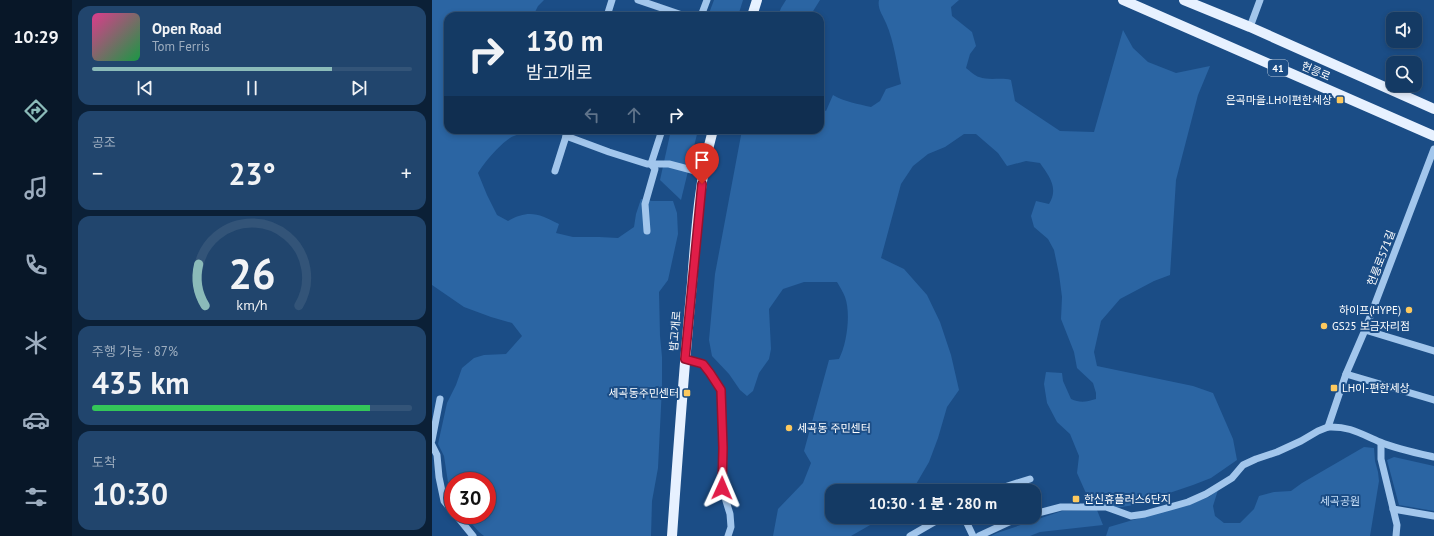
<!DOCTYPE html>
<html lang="ko">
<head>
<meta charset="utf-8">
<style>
	body { margin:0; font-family:"PT Sans","Noto Sans KR",sans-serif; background:#21456d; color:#f1f3f6; height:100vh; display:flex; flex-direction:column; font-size:15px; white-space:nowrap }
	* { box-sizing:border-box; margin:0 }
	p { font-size:13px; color:#9dadbf }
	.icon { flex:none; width:22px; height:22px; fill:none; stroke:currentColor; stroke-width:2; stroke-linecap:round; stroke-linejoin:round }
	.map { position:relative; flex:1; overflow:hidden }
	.panel { display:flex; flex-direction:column; gap:6px; padding:6px; background:#0b2037; width:360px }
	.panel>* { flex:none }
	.top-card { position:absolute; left:12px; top:12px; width:380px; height:122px; border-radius:12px; box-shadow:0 2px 6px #0003,0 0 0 1px #335478; background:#143a64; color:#f1f3f6; overflow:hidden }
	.controls { position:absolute; left:954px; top:12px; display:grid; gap:8px }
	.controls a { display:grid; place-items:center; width:36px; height:36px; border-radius:8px; background:#143a64; box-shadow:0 2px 6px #0003,0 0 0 1px #335478; font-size:20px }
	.speed { position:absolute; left:12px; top:472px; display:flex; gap:8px; font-size:20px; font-weight:700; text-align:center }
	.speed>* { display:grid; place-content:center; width:52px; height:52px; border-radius:50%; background:#143a64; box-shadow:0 2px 6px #0003,0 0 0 1px #335478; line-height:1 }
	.speed .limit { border:6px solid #d22; background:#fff; color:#111 }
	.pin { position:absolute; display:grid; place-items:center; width:34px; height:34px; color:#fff; margin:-41px -17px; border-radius:50% 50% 50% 0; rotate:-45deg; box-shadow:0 0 4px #0007 }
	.pin .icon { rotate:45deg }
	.me { position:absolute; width:44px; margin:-22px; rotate:1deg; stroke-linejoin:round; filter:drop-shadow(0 0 3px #0008) }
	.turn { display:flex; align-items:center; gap:14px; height:84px; padding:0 16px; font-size:18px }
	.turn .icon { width:52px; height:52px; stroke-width:2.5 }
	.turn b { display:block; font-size:28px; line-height:34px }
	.lanes { display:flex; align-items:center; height:38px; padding:0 16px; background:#0003; justify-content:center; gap:20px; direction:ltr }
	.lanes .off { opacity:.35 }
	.big { font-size:30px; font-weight:800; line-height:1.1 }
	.panel .widget { flex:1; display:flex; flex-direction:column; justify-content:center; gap:6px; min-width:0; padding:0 14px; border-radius:12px; background:#21456d }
	.panel .dial { align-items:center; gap:0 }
	.dial svg { height:104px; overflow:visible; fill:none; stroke:#335478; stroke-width:7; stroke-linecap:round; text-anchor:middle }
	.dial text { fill:#f1f3f6; stroke:none }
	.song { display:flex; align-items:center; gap:12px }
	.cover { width:48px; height:48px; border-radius:6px; background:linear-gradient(135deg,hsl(330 70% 55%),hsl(140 70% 35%)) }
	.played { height:4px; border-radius:2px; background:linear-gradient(90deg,#8bbbb9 75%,#335478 75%) }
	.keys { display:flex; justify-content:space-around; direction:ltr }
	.heat { display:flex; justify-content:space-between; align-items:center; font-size:22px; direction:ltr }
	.charge { height:6px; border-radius:3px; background:linear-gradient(90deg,#34c759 87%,#335478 0) }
	.trip { position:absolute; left:393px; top:484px; width:216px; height:40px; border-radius:12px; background:#143a64; box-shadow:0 2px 6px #0003,0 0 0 1px #335478; font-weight:800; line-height:40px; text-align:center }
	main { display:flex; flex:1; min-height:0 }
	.menu { display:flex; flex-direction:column; width:72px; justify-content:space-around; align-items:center; background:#081728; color:#9dadbf }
	.menu .icon { width:28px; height:28px }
	.menu .selected { color:#8bbbb9 }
	.menu b { font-size:18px; color:#f1f3f6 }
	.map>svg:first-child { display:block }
	.green { fill:#2b65a3 }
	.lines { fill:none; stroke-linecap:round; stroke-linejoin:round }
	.minor { stroke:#a2c6ec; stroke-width:7 }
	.major { stroke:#e7f1ff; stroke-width:10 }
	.route-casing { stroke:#92132f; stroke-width:10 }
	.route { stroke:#e11d48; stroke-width:7 }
	.poi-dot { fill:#fdc95e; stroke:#1b4d86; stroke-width:1.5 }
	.labels { text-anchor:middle; stroke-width:4; stroke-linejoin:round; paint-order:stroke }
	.shield { fill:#1b4d86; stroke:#bbcadb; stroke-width:1 }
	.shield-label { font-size:10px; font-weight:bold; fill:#fff }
	.street-label { font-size:11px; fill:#fff; stroke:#1b4d86 }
	.poi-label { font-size:11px; fill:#fff; stroke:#1b4d86; text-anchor:start }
	.park-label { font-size:11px; fill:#c7dff9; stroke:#1b4d86 }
</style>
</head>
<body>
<main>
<nav class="menu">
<b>10:29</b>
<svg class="icon selected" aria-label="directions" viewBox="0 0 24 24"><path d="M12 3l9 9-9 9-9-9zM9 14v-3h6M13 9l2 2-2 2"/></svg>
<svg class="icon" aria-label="music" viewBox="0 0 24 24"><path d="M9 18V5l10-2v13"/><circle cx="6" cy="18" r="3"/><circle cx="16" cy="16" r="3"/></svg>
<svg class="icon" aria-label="phone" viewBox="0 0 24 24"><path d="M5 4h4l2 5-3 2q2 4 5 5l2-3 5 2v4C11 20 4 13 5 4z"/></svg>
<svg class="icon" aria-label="climate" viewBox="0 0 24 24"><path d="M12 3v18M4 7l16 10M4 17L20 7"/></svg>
<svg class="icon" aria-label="car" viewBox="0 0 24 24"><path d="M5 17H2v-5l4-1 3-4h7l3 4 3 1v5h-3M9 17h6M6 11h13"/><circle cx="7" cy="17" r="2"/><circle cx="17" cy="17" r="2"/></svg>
<svg class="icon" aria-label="filters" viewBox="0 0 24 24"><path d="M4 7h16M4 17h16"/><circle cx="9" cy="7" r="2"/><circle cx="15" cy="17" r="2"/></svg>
</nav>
<section class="panel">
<div class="widget">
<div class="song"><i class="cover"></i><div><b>Open Road</b><p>Tom Ferris</p></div></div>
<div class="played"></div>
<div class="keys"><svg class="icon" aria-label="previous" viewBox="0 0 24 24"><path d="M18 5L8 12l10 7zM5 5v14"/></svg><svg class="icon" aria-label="pause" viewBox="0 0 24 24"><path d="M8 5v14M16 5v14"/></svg><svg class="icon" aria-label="next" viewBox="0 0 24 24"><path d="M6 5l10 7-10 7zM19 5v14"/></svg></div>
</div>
<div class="widget"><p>공조</p>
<div class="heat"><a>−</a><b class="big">23°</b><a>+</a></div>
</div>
<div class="widget dial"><svg viewBox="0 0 100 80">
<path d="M14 69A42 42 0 1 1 86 69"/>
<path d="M14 69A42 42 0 0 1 9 37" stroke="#8bbbb9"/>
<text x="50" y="56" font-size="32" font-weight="700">26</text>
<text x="50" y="72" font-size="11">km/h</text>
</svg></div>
<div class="widget"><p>주행 가능 · 87%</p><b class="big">435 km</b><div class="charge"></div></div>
<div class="widget"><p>도착</p><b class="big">10:30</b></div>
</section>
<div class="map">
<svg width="1002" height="536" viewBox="0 0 1002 536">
	<rect width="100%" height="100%" fill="#1b4d86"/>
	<g class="green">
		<path d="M0,0H112L106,6L101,16H16V130H101C95,133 88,133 82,136C71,140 52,163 46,173L55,195L65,215L76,221C97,209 107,214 127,224L124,233L141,237H167L186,238L202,227L204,214L209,199L220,201H241L245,213L246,234L236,280L227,292L228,336L230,357V387L226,468L220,501L219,536H52L47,532L32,515H55V481H21V500L20,499L17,489L12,456L6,444L15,403L24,385L30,368L42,358L52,355L74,354L90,336L80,323L59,317L32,307L0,285Z"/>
		<path d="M282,0H311L306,16H276Z"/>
		<path d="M354,0H388L378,16H346L349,8Z"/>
		<path d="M447,0H527L519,7L520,16L540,32L544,46L538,54L534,68C538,71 543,76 547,77C558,81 569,77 579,80L583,101L628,131L662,132L691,30L701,48L716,62L744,73L778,66L766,95L744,180L738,275L722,281L688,299L669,321L662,352L665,366L761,386L781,393L801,439L805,460L779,478L761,485L702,505L677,509L661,504L653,491L645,473L647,456L638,434L625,422L615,403L612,384L614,372L630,373L631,381L639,399C648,403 654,402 664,399V393L661,383L645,368L642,352L629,319L630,297L627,274L622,250L616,239L602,227L599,216L604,201L617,204C627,188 617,176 608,163L594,161L575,166L566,153L544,134H532L513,147L496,154L481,166L469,184L449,258L472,269L495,295L508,322L519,355L527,390L515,407L506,438L497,462L480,491H400V517H452L419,536H341L346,509L371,483L379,463L372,451L397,360L407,359C415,344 419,313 413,297C411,292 408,287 405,282H372L351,289L337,309L339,349L337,359L327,373L321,391L315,396L308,390L297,374L280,356L277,340L283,274L310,130H388V108L394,111L401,95C413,102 426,104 439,107L448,101L454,89L469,84C465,65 462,41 454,23C451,16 445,8 447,0Z"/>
		<path d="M239,130H266L249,200L228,180Z"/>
		<path d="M932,447L942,448L943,461L946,472L947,481L938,536H674L677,527L766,501L777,497L786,490L781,506L783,516L792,523H808L822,509L827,496L842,492L859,491L870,483Z"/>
		<path d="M962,457L1002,466V511L967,505L955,460Z"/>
		<path d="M665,510L671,525L608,532L598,536H559L565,533L630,511Z"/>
	</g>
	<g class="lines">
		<g class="minor">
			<path d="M206,0L253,16"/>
			<path d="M175,16L180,0"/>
			<path d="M269,16L275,0"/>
			<path d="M818,27L828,0"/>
			<path d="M134,136L177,152L215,164H237L271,173"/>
			<path d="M1002,149L933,330L914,374L896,427C918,426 929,434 948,442C965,449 984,453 1002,457"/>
			<path d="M219,164L230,130"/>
			<path d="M123,171L136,130"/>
			<path d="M215,231L213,204L223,169L219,164"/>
			<path d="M933,330L1002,351"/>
			<path d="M253,359L271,364L278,373L289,390L291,448L290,488L298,514L299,527L296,536"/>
			<path d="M914,374L1002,400"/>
			<path d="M0,440L8,399"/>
			<path d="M949,443V459L965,525L964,536"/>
			<path d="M0,445L5,455L7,477L12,501L21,512"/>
			<path d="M560,491L598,479"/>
			<path d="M961,509L1002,516"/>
			<path d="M602,514L629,507H674L699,516L713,514L756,502L774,494L800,478L811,465L824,459L845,452L869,441L886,431L896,427"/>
			<path d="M24,515L41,536"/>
			<path d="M532,517L541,536"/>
			<path d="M478,536L511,517"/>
			<path d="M547,536L588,517"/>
		</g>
		<g class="major">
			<path d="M691,0L1002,136"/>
			<path d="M752,0L818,27L1002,109"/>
			<path d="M320,16L325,0"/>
			<path d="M240,536C246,451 252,367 260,283C264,231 267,180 281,130"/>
		</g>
	</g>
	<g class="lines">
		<g class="route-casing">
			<path id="route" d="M270,184L253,359L271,364L278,373L289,390L291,448L290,488"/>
		</g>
		<use href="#route" class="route"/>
	</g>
	<g class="poi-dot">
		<rect x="904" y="96" width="8" height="8" rx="2"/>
		<circle cx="977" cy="310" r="4"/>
		<circle cx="892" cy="326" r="4"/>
		<rect x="898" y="384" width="8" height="8" rx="2"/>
		<rect x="251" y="389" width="8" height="8" rx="2"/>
		<circle cx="357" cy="428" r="4"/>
		<rect x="640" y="495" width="8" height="8" rx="2"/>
	</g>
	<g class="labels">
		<rect class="shield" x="836" y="60" width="20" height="16" rx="3"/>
		<g class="shield-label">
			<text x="846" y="72">41</text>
		</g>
		<g class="street-label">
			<text transform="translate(884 71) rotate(23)" y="4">헌릉로</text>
			<text transform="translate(949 258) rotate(-69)" y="4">헌릉로571길</text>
			<text transform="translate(243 331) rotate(-85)" y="4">밤고개로</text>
		</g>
		<g class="poi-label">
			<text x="900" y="104" text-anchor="end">은곡마을.LH이편한세상</text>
			<text x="969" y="314" text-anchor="end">하이프(HYPE)</text>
			<text x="900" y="330">GS25 보금자리점</text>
			<text x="910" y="392">LH이-편한세상</text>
			<text x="247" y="397" text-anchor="end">세곡동주민센터</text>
			<text x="365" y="432">세곡동 주민센터</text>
			<text x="652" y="503">한신휴플러스6단지</text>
		</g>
		<g class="park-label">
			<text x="908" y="505">세곡공원</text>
		</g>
	</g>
</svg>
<div class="controls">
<a><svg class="icon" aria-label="sound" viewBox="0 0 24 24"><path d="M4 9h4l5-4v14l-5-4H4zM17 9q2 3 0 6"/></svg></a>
<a><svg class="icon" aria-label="search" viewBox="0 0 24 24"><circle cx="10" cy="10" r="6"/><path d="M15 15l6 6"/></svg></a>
</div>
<div class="speed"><div class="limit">30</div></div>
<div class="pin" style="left:270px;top:184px;background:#d93025"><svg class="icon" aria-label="arrive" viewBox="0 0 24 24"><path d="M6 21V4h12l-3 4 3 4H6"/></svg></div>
<svg class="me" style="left:290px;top:488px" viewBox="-20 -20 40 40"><path d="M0-17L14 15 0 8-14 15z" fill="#e11d48" stroke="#fff" stroke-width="4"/></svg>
<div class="trip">10:30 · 1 분 · 280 m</div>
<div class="top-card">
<div class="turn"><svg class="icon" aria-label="right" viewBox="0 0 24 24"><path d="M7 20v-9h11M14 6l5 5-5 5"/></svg><div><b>130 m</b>밤고개로</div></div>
<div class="lanes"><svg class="icon off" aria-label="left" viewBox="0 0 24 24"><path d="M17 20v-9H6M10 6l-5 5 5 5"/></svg><svg class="icon off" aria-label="ahead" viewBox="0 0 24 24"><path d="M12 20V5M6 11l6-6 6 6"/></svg><svg class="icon" aria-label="right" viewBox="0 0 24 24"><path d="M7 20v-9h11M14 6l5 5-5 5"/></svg></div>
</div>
</div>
</main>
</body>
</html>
